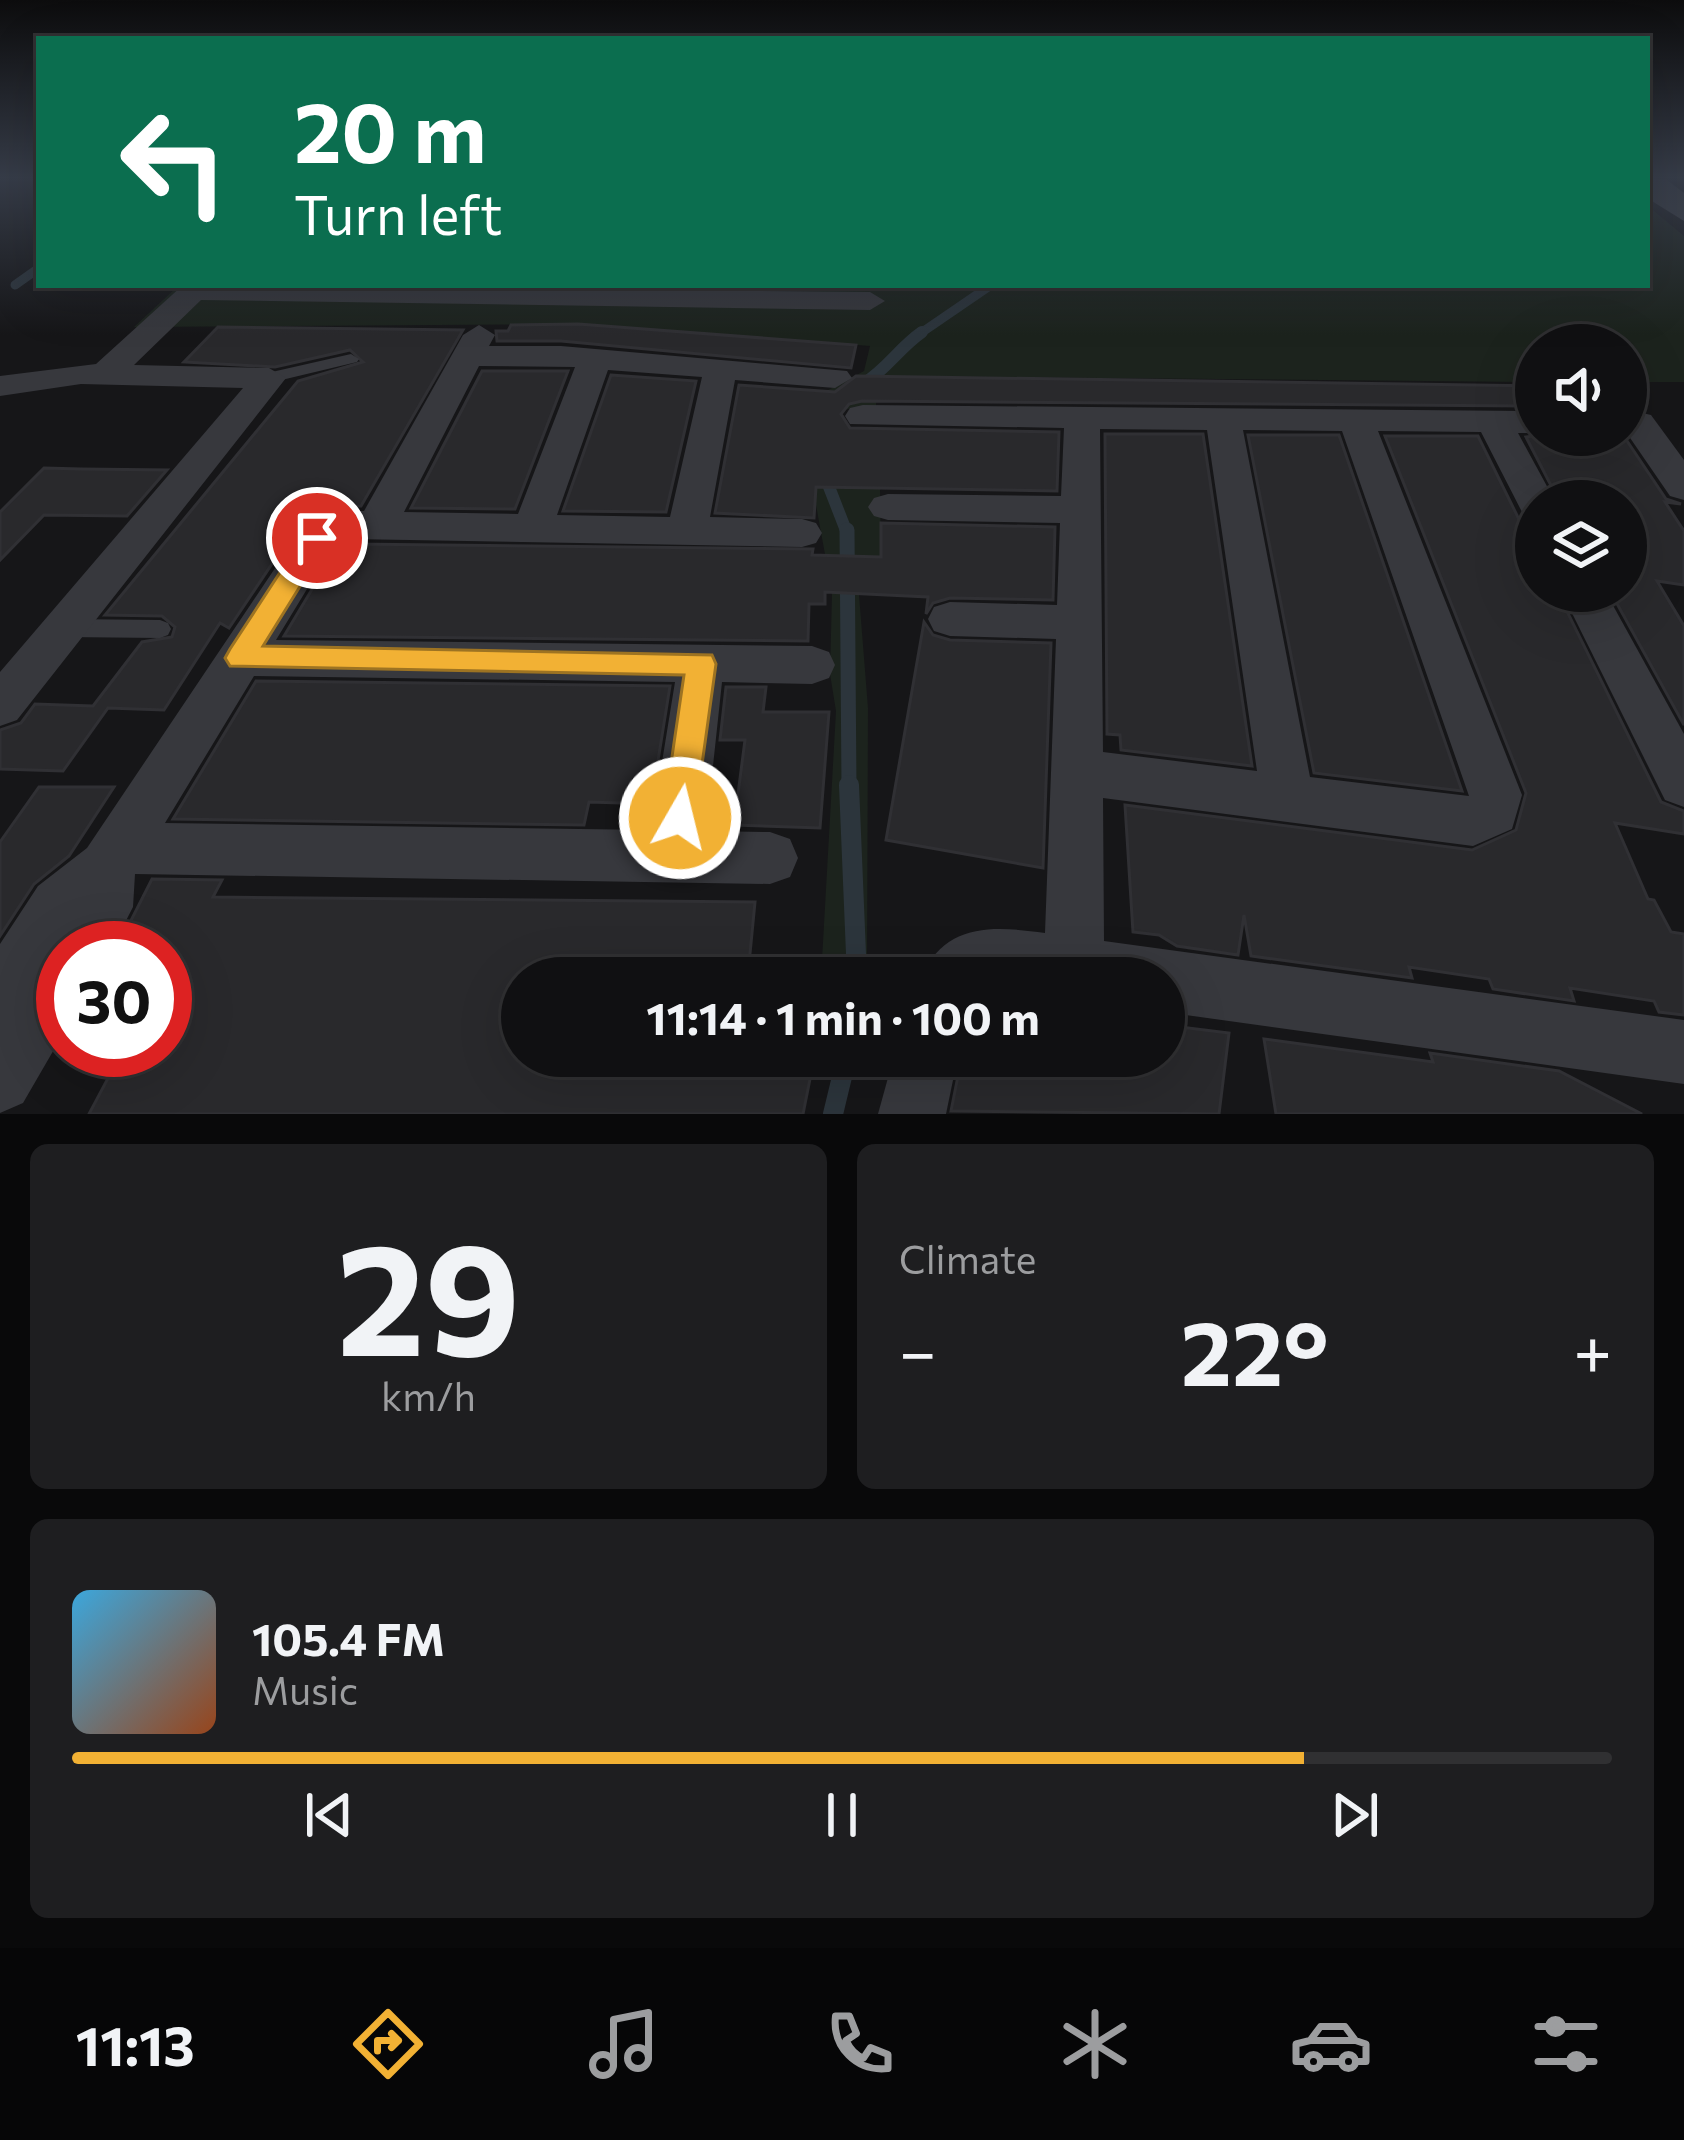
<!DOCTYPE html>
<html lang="en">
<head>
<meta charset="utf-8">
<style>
	body { margin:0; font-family:Commissioner,sans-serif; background:#1e1e20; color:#f1f3f6; height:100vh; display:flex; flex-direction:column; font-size:45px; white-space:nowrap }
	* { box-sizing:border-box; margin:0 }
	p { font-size:39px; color:#9c9d9f }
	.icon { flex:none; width:66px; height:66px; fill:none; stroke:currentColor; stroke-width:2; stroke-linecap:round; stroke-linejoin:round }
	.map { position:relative; height:1114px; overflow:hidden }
	.sheet { display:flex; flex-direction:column; gap:30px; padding:30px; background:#09090a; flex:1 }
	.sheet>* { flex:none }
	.banner { position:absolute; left:36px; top:36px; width:1614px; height:252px; border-radius:0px; box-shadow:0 12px 48px #0002,0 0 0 3px #303032; background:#0b6e4f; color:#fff; overflow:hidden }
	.buttons { position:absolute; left:1515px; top:324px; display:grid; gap:24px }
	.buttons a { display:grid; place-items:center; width:132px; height:132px; border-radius:50%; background:#101012; box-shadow:0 12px 48px #0002,0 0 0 3px #303032; font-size:60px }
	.speed { position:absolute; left:36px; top:921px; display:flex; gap:24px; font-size:60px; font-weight:700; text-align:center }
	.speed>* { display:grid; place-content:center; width:156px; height:156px; border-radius:50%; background:#101012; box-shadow:0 12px 48px #0002,0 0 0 3px #303032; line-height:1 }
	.speed .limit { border:18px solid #d22; background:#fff; color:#111 }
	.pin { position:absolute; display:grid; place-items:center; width:102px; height:102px; color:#fff; margin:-51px; border:6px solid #fff; border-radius:50%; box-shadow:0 3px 12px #0007 }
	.me { position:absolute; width:132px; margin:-66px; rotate:8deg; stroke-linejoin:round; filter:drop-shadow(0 0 9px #0008) }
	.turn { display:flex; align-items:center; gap:42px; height:252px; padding:0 60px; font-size:54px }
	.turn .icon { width:156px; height:156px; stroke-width:2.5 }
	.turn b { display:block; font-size:84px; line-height:102px }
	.big { font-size:90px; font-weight:700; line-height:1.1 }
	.sheet .card { flex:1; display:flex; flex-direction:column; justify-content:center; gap:18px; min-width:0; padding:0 42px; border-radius:18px; background:#1e1e20 }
	.sheet .dial { align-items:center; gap:0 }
	.dial b { font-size:156px; line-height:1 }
	.song { display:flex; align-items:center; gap:36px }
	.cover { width:144px; height:144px; border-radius:18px; background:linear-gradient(135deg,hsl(200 70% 55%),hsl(20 70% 35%)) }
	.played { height:12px; border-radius:6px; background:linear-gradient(90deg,#f2b134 80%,#303032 80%) }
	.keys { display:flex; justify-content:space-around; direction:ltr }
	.heat { display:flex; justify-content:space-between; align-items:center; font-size:66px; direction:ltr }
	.sheet .tiles { flex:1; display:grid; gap:30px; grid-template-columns:1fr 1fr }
	.card:last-child { grid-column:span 2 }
	.trip { position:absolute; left:501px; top:957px; width:684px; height:120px; border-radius:60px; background:#101012; box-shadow:0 12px 48px #0002,0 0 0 3px #303032; font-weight:700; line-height:120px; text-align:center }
	.menu { display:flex; height:192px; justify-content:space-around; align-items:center; background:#060607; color:#9c9d9f }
	.menu .icon { width:84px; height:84px }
	.menu .on { color:#f2b134 }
	.menu b { font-size:54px; color:#f1f3f6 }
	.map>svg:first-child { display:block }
	.green { fill:#1c231d }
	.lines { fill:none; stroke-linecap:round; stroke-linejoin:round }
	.stream-far3 { stroke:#2c353c; stroke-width:9 }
	.stream-far2 { stroke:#2c353c; stroke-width:12 }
	.stream-far1 { stroke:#2c353c; stroke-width:15 }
	.stream { stroke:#2c353c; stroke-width:20 }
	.building { fill:#29292c; stroke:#303034; stroke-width:3 }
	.service { fill:#37383d; fill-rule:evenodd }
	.minor { fill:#37383d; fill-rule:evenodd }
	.secondary { fill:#45474d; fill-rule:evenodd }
	.route { fill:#f2b134; stroke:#9d7322; stroke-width:3 }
</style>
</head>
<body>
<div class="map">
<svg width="1684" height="1114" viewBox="0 0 1684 1114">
	<rect width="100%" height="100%" fill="#161618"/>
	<path class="green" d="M1647,205L1684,236V382H1626V345H1536V382L885,376L876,384V406L847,409L821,425L880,487L881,557H856L868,708L867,978H821L836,711L830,674L832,593L798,406L864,371L870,346L588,324L134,327L179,285H1647Z"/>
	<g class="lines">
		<g class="stream-far3">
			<path d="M15,285L39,268"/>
			<path d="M918,335L991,285"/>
		</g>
		<g class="stream-far2">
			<path d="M864,383C886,370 899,348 922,332"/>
			<path d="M824,474L847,533"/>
		</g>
		<path class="stream-far1" d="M847,530L849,788"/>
		<g class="stream">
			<path d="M849,785L857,978"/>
			<path d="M833,1114L847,1056"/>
		</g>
	</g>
	<g class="building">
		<path d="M578,324L815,342L856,345L851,368L561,341H497L496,331H508L511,325Z"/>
		<path d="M218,327L463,330L361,506L344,507L298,525L229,628L220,623L164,710L108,708L63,771L0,769V730L21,723L35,704L93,706L142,642L172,637L175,627L162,616L105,615L298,381L363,362L350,350L275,367L184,362Z"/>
		<path d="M482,371H568L515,509L411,508Z"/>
		<path d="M611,375L696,381L666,512L563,511Z"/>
		<path d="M856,376L1536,386V406L862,401L849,404L841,414L850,428L1059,432L1057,491L816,487L814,518L715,513L739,385L835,392Z"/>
		<path d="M1105,434H1203L1252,766L1121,750L1120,735L1107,734Z"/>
		<path d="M1248,435H1339L1462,791L1314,773Z"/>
		<path d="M1540,435H1623L1666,499L1681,504L1665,502L1684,531V585L1657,581L1684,626V725L1610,591H1626V501H1559L1526,437Z"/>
		<path d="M1385,436H1478L1536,554V591H1557L1661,802L1684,811V834L1615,823L1648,899L1654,900L1671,932L1684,934V1015L1659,1012L1654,1001L1570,988L1574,1001L1493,989L1489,979L1409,967L1412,978L1251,956L1244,915L1238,955L1177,946L1159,935L1133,932L1125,805L1472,850L1516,830L1526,793Z"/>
		<path d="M44,468L81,469L167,470L127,516L44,515L0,560V512Z"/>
		<path d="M881,523L1055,527L1053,600L950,598L933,603L926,614L928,597L825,592V604H809L808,641L284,636L335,551L352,544L813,549L812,555L881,557Z"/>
		<path d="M924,622L933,635L950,640L1051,643L1043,868L886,840Z"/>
		<path d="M256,681L670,686L651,804L589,802L584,825L173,819Z"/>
		<path d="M726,687H766L763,712H829L820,828L734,825L745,740H720Z"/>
		<path d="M39,787H114L69,856L34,884L0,936V842Z"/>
		<path d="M152,879L222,880L213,897L755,902L749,964H589L587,977L522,975V1056H803L802,1068L812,1069L803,1114H89L123,1050H165V948H117Z"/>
		<path d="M1164,1025L1229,1033L1219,1114L951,1111L962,1056H1164Z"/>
		<path d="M1264,1039L1433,1062L1430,1053L1559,1071L1642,1114H1276Z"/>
	</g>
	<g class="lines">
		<g class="service">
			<path d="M351,354L359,359L357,362L269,383L261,378L263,374Z"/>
			<path d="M65,619L160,620L168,623L171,629L168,635L160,638L65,637L57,634L54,628L57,622Z"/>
		</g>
		<g class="minor">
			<path d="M183,285L870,292L885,301L870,310L201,300L134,365L269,368L286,378L17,720L0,726V672L243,388L81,384L0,396V376L96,364Z"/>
			<path d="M479,325L495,335L489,346H561L847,371L852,378L835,388L735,380L710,517L802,519L816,523L822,533L816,543L802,547L351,539L332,548L276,640L812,646L829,652L835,665L829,678L812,684L722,682L706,831L770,832L790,839L798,858L790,877L770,884L135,874L133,907L112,948H63V1034L23,1103L0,1113V944L38,886L87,848L302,528L346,511H364L463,335ZM479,366L575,367L518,514L404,512ZM608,370L702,377L670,517L557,515ZM254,676L675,682L651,830L165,823Z"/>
			<path d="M863,405L1536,411V433H1518L1555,501H1536V516L1522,512L1481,432L1378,431L1522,795L1512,829L1473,846L1103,798L1104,941L1684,1020V1084L1164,1012V978H921C945,922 994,926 1045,933L1056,639L950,636L934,631L928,619L934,607L950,602L1057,605L1060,523L888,520L874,516L868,507L874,498L888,494L1061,496L1064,428L850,424L845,416L850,408ZM1100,429L1207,430L1257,771L1103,752ZM1243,430L1342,431L1469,796L1310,777Z"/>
			<path d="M1638,412L1651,415L1684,460V500L1670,496L1626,432V415Z"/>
			<path d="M1561,591H1605L1684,734V807L1665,800Z"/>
			<path d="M894,1056H958L946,1114H878Z"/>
		</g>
		<path class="secondary" d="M1647,179H1666L1684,193V221L1647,198Z"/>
	</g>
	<linearGradient id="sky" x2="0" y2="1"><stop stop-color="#0c0c0d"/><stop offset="0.53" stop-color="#363c48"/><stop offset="1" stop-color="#363c48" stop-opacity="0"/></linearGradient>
	<rect width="1684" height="335" fill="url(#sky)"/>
	<path class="route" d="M317,529L330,538L263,646L712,655L716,664L693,829L680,833L668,829L663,818L684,675L230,666L225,658L230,649L307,531Z"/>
</svg>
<div class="buttons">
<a><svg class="icon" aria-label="sound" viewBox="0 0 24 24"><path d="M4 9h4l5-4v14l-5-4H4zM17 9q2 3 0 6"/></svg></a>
<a><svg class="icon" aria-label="layers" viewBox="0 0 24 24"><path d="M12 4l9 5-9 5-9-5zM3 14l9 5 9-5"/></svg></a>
</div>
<div class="speed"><div class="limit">30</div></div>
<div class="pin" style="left:317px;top:538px;background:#d93025"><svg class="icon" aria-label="arrive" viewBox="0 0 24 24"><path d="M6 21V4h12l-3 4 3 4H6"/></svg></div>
<svg class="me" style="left:680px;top:818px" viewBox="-20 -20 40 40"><circle r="17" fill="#f2b134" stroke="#fff" stroke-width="3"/><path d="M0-11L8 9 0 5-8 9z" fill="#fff"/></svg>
<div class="trip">11:14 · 1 min · 100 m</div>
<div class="banner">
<div class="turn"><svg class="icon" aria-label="left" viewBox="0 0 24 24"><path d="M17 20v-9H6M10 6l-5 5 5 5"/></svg><div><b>20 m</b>Turn left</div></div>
</div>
</div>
<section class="sheet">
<div class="tiles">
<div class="card dial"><b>29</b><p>km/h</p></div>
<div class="card"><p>Climate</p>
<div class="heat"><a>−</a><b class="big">22°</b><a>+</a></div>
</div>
<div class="card">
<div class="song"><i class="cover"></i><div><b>105.4 FM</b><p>Music</p></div></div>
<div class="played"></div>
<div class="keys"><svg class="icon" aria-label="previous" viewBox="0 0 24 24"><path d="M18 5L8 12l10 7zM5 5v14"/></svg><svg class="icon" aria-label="pause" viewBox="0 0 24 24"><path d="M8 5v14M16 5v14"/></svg><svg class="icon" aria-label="next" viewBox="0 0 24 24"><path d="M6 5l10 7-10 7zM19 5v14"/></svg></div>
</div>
</div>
</section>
<nav class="menu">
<b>11:13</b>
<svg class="icon on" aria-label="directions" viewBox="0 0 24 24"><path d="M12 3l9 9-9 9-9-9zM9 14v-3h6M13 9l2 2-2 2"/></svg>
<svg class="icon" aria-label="music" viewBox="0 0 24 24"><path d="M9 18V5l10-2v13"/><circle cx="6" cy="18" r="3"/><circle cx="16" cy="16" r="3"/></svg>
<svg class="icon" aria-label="phone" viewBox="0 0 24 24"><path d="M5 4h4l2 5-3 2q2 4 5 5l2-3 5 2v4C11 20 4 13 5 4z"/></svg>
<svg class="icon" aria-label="climate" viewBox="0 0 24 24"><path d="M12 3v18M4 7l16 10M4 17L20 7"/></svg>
<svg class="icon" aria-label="car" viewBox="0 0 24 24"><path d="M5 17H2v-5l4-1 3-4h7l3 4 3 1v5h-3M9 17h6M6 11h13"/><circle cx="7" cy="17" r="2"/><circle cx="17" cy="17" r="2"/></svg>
<svg class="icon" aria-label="filters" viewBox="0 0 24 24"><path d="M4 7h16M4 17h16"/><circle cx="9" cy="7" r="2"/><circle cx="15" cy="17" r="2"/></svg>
</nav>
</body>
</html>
